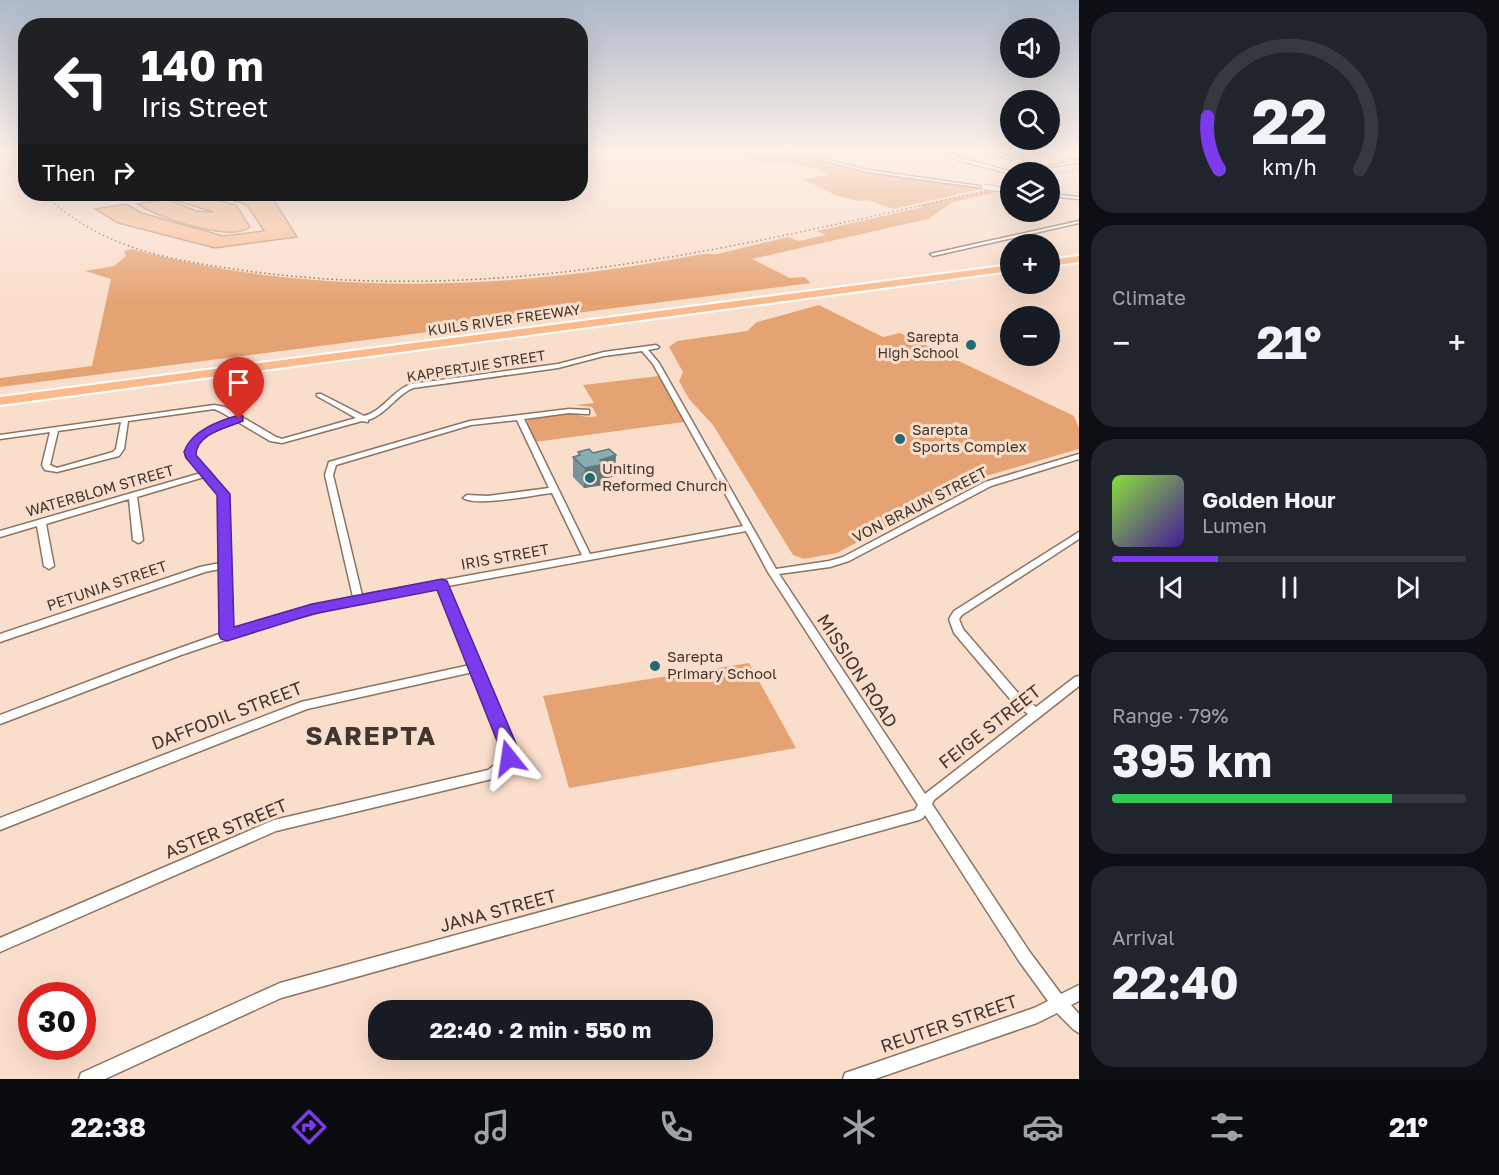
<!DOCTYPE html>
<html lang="en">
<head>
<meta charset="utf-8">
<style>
	body { margin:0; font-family:"Golos Text",sans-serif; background:#20242c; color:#f1f3f6; height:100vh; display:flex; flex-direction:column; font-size:22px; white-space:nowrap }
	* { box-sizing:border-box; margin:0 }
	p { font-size:20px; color:#9ea1a6 }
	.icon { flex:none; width:33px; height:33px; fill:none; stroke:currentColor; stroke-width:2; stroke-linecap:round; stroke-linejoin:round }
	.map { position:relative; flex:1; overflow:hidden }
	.details { display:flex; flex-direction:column; gap:12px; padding:12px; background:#0d0f14; width:420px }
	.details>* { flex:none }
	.banner { position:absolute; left:18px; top:18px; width:570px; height:183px; border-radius:24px; box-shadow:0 6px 24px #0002; background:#202124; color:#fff; overflow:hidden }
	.controls { position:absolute; left:1000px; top:18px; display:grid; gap:12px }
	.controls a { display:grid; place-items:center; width:60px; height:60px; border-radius:50%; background:#171b24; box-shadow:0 6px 24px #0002; font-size:30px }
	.speed { position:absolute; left:18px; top:982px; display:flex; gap:12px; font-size:30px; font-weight:700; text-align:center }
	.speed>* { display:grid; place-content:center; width:78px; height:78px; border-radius:50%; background:#171b24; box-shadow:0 6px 24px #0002; line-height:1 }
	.speed .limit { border:9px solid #d22; background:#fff; color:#111 }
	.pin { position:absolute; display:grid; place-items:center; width:51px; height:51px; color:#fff; margin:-62px -26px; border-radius:50% 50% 50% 0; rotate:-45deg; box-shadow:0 0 6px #0007 }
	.pin .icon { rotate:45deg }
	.me { position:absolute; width:66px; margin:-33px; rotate:345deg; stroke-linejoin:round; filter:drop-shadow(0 0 4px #0008) }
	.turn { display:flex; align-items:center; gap:21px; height:126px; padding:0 24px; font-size:27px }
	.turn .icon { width:78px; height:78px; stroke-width:2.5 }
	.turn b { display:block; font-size:42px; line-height:51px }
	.then { display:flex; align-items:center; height:57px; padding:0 24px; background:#0003; gap:12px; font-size:22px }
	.big { font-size:45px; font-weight:700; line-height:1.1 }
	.details .widget { flex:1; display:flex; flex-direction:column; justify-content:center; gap:9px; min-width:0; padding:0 21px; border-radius:24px; background:#20242c }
	.details .dial { align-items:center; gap:0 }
	.dial svg { height:156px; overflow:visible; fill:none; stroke:#363941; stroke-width:7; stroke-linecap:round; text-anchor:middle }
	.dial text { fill:#f1f3f6; stroke:none }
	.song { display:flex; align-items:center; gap:18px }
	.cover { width:72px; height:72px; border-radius:9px; background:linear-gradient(135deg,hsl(90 70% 55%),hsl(260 70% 35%)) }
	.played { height:6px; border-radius:3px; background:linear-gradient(90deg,#7c3aed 30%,#363941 30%) }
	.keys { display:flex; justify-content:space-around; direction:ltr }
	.heat { display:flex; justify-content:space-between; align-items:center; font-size:33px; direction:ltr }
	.charge { height:9px; border-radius:4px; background:linear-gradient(90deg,#34c759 79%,#363941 0) }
	.trip { position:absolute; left:368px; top:1000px; width:345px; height:60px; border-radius:24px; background:#171b24; box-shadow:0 6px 24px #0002; font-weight:700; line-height:60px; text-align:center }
	.dock { display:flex; height:96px; justify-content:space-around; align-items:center; background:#090b0e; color:#9ea1a6 }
	.dock .icon { width:42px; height:42px }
	.dock .on { color:#7c3aed }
	.dock b { font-size:27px; color:#f1f3f6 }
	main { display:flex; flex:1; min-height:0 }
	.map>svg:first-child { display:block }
	.green { fill:#e5a373 }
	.water { fill:#f6be98; stroke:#bf9578; stroke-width:1.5 }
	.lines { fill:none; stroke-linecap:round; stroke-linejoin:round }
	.street-casing { stroke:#8c7362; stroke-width:3 }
	.highway-casing { stroke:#fff; stroke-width:4 }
	.street { fill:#fff; fill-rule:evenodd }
	.highway { fill:#fcba8c; fill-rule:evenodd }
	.rail { stroke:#76675c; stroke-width:1.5; stroke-dasharray:1.5 3; stroke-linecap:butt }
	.street-bridge-casing { stroke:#8c7362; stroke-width:6; stroke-linecap:butt }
	.street-bridge { stroke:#fff; stroke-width:4.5 }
	.wall { fill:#76949a }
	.shaded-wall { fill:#60787d }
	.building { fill:#89acb3; stroke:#60787d; stroke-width:1.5 }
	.route { fill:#7c3aed; stroke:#51269a; stroke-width:1.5 }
	.poi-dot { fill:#216b76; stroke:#fadecc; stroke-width:2 }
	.labels { text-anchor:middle; stroke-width:6; stroke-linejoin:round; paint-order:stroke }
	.far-street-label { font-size:14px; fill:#40362e; stroke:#fadecc }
	.far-poi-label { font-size:14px; fill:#40362e; stroke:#fadecc; text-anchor:end }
	.poi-label { font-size:15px; fill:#40362e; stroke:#fadecc; text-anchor:start }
	.street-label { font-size:15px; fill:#40362e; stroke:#fadecc }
	.near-street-label { font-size:18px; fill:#40362e; stroke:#fadecc }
	.near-district-label { font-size:26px; font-weight:bold; letter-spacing:1.5px; fill:#40362e; stroke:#fadecc }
</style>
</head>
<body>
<main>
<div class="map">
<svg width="1079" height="1079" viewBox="0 0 1079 1079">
	<rect width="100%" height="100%" fill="#fadecc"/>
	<g class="green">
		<path d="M724,150H783L869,172L985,188L893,209L868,200L859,201L835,195L802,179L830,175L819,169L779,162L767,164Z"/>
		<path d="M990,190H993V193L953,202L928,219L752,259L790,278L804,277L811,283L0,387V378L92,366L111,279L85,271L114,266L126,256L124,251L132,249C316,299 516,290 702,254H717L788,237L799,241L826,235L817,231L923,207L920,205Z"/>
		<path d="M819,305L883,337L900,333L1074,416L1079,428V449L979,478L837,553L804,559L793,555L713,425L689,399L679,381L683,372L669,347L677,341L747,331L757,322Z"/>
		<path d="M659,376L684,422L535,442L526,423C531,414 557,412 568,413C578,414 586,419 597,416L592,407L575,405L594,403L583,385Z"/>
		<path d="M749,663L796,748L569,788L543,696Z"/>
	</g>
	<g class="water">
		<path d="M172,194H198L200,196L236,205L250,227C231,243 157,217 137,204L166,199L196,211L214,212L177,201Z"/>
		<path d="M209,194H259L274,200L297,237L215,248L118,223L95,209L126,204L142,213L223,236L264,231L247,205Z"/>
	</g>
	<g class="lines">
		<g class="street-casing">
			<g id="street">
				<path d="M785,150H791L868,170L986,187L984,188L868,172Z"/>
				<path d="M936,150H941L960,158L1013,172H1011V174L958,160Z"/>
				<path d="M980,150H986L1044,167L1069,162L1027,150H1033L1072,161L1079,160V162L1021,172L1022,171L1039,168Z"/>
				<path d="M999,188L1011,189V191L997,190Z"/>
				<path d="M1050,194L1079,197V199L1050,196Z"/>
				<path d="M1079,221V223L933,256L930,254Z"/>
				<path d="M656,345L659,347L658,348L648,350L659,363L776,569L829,561L843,557L985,482L1079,454V459L991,486L849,561L830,567L779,574L925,794L1028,714L1010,699L954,633L949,619L954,611L1079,532V539L962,615L959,619L963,629L1018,693L1036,707L1075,677L1079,676V686L934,800L932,804L1029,951L1061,994L1079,985V1001L1071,1005L1079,1014V1033L1074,1030L1057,1013L1037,1023L875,1079H843L845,1073L851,1071L1034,1008L1048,1001L1019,961L925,815L923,818L919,820L281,998L105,1079H79L81,1073L280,983L915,810L918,805L768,572L746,531L448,586L514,746C517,765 505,774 488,780L276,831L0,952V938L274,820L488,770L500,761L503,757L502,746L473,672L307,709L0,830V818L301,702L470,665L439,587L358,602L270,625L181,655L0,724V715L129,666L222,633L220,569L205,572L0,642V634L200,567L220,563L219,494L204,477L137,497L143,540L141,542L138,543L133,540L129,499L46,524L54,566L49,569L44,566L37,526L0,537V531L201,473L186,456C189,432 213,426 233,419L219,411L214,409L128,421L124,449L119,456L57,472L45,470L42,465L50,432L0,439V435L214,405L225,407L276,437L282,439L356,418L317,396V394H321L364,416C383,411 392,391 411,384L558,364L604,352ZM642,351L653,364L743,526L590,554L524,419L569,413L586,414H589V410L569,409L470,421L329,462L325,475L353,597L312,606L232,630L227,494L210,472L194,456C196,434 221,428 238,422L270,441L282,443L362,421L368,422V420C387,414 395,396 413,388L558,368L604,356ZM517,420L549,488L488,496L467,495L463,498C477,507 533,495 552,493L582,555L362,595L333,475L336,465L471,425ZM121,422L116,449L113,452L57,468L50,465L58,431Z"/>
			</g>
		</g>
		<g class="highway-casing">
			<g id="highway">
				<path d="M1079,256V262L1050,266V260Z"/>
				<path d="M1011,265V271L0,405V397Z"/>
			</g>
		</g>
		<use href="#street" class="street"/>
		<use href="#highway" class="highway"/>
		<g class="rail">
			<path d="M6,150L26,172"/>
			<path d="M1050,175L1079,169"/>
			<path d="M44,194C100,248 166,259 240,270C509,308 751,243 1011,185"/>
		</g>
		<g class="street-bridge-casing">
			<path id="street-bridge" d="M984,187L999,189"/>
		</g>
		<use href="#street-bridge" class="street-bridge"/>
	</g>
	<path class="wall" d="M578,452L615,476L604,479V485L584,488L573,477V457L578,455Z"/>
	<path class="shaded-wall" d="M616,455L615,476L604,479V485L584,488L585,468L600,460Z"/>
	<path class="building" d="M589,449L593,453L609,449L616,455L600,460L605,464L585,468L573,457L580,455L578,452Z"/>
	<linearGradient id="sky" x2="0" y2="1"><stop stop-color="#adb8c8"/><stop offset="0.5" stop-color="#fdf0e8"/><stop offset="1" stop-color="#fdf0e8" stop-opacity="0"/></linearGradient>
	<rect width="1079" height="301" fill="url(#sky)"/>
	<path class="route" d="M239,415L243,416V421C226,428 196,434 196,455L230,494L234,627L312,604L442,579L447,581L517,746L518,758L515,764L509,766L502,764L499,746L437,590L313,614L227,641L221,639L219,635L217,495L186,458L184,452C191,431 218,421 239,415Z"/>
	<g class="poi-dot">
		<circle cx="971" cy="345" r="6"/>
		<circle cx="900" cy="439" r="6"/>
		<circle cx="590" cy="478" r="6"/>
		<circle cx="655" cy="666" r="6"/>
	</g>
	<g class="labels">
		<g class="far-street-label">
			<text transform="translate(504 320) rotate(-8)" y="5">KUILS RIVER FREEWAY</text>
			<text transform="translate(476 366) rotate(-9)" y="5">KAPPERTJIE STREET</text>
		</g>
		<g class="far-poi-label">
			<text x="959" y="342">Sarepta<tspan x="959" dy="16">High School</tspan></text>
		</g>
		<g class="poi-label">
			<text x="912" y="435">Sarepta<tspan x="912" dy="17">Sports Complex</tspan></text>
			<text x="602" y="474">Uniting<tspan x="602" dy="17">Reformed Church</tspan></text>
			<text x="667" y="662">Sarepta<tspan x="667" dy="17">Primary School</tspan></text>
		</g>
		<g class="street-label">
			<text transform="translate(100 491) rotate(-16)" y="5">WATERBLOM STREET</text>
			<text transform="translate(920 505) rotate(-27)" y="5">VON BRAUN STREET</text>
			<text transform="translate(505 557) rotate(-10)" y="5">IRIS STREET</text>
			<text transform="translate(107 586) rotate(-19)" y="5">PETUNIA STREET</text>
		</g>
		<g class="near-street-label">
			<text transform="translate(857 671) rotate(57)" y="6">MISSION ROAD</text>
			<text transform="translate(227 716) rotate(-21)" y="6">DAFFODIL STREET</text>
			<text transform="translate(990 727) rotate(-38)" y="6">FEIGE STREET</text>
			<text transform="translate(226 829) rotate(-22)" y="6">ASTER STREET</text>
			<text transform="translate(498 911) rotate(-15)" y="6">JANA STREET</text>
			<text transform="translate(949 1024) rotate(-19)" y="6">REUTER STREET</text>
		</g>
		<g class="near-district-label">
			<text x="371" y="745">SAREPTA</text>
		</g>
	</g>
</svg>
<div class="controls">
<a><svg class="icon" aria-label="sound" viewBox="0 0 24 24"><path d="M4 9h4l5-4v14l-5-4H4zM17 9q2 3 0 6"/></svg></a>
<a><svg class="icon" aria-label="search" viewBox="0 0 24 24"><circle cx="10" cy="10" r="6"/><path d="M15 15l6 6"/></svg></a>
<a><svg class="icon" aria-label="layers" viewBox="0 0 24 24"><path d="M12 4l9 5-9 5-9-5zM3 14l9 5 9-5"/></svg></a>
<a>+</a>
<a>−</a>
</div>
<div class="speed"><div class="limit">30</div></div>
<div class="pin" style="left:239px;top:419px;background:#d93025"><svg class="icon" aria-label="arrive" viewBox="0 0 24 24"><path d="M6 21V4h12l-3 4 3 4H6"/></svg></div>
<svg class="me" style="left:509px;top:758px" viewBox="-20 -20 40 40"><path d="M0-17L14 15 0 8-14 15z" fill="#7c3aed" stroke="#fff" stroke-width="4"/></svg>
<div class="trip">22:40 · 2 min · 550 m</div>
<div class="banner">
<div class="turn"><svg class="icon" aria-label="left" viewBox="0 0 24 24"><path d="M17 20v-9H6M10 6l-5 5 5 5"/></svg><div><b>140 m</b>Iris Street</div></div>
<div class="then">Then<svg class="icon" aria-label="right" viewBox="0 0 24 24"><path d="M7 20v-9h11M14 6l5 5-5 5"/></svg></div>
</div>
</div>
<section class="details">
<div class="widget dial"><svg viewBox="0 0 100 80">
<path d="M14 69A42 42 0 1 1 86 69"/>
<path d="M14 69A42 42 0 0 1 8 42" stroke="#7c3aed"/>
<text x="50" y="56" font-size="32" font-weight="700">22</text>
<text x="50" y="72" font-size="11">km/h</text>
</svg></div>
<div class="widget"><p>Climate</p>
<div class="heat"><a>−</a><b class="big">21°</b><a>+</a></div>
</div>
<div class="widget">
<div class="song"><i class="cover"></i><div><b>Golden Hour</b><p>Lumen</p></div></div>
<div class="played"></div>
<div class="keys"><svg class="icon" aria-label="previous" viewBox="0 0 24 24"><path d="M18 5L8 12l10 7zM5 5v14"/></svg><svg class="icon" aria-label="pause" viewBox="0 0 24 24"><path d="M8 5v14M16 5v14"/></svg><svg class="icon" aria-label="next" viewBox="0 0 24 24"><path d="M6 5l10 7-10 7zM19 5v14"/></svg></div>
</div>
<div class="widget"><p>Range · 79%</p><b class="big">395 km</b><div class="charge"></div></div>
<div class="widget"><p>Arrival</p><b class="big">22:40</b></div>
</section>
</main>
<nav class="dock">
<b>22:38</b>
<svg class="icon on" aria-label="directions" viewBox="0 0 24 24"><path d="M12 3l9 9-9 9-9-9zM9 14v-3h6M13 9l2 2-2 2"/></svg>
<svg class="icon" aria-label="music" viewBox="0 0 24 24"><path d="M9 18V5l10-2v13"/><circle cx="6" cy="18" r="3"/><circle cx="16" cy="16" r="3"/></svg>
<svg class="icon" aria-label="phone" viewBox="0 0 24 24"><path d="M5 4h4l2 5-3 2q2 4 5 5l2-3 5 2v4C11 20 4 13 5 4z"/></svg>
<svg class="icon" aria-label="climate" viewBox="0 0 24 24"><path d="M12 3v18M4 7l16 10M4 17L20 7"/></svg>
<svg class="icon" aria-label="car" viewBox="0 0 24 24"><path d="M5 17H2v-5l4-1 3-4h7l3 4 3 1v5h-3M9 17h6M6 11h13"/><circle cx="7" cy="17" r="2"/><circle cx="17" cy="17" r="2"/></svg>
<svg class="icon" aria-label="filters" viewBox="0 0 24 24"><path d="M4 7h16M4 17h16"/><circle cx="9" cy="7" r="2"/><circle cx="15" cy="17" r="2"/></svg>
<b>21°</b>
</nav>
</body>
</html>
